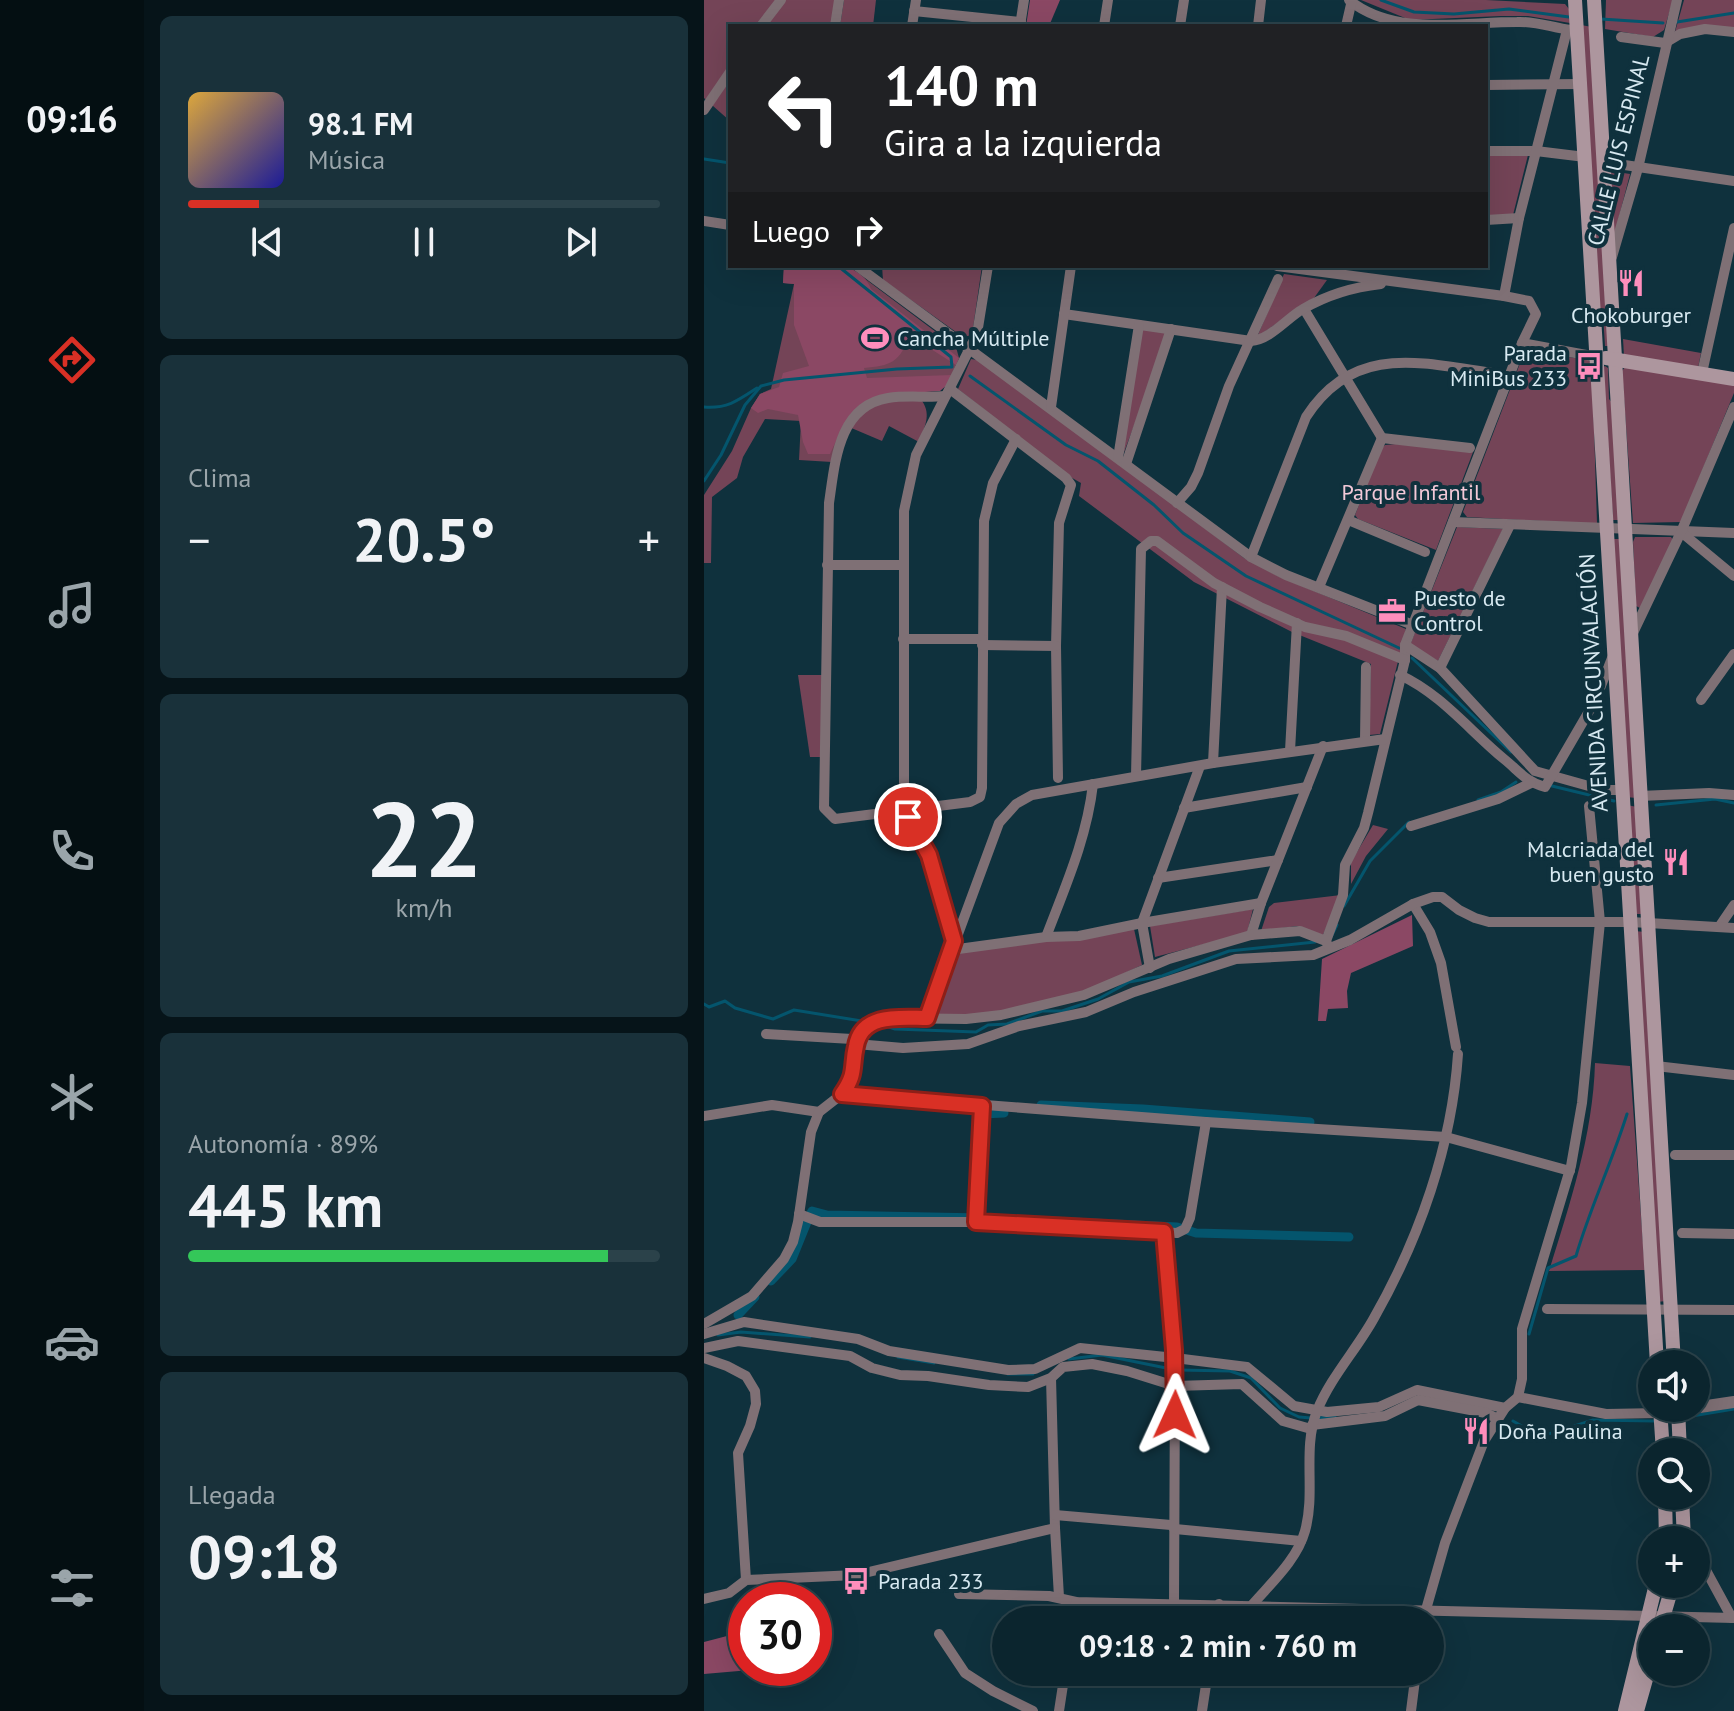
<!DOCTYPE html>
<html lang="es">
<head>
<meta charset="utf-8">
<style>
	body { margin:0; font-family:"PT Sans",sans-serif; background:#19313a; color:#f1f3f6; height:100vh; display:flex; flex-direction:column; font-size:30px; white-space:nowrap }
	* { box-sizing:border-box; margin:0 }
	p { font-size:26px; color:#9aa5aa }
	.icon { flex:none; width:44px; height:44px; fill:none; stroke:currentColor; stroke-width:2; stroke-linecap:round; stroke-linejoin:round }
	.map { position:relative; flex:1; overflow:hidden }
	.drawer { display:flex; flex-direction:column; gap:16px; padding:16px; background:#061419; width:560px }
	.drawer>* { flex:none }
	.hud { position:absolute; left:24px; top:24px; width:760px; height:244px; border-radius:0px; box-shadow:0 8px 32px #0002,0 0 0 2px #2b424a; background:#202124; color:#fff; overflow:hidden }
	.buttons { position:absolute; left:934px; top:1350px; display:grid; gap:16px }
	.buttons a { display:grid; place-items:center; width:72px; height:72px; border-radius:50%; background:#0b252e; box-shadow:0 8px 32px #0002,0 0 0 2px #2b424a; font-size:40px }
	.speed { position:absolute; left:24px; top:1582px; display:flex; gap:16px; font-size:40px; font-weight:700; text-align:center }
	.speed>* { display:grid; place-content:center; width:104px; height:104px; border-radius:50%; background:#0b252e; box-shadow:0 8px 32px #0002,0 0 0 2px #2b424a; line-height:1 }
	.speed .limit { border:12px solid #d22; background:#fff; color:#111 }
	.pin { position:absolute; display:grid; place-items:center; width:68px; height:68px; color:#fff; margin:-34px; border:4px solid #fff; border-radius:50%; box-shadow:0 2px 8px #0007 }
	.me { position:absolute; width:88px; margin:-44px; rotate:1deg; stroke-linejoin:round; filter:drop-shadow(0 0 6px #0008) }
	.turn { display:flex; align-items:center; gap:28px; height:168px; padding:0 24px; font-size:36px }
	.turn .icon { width:104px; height:104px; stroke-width:2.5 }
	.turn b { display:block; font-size:56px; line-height:68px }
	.then { display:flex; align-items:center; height:76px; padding:0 24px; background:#0003; gap:16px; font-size:30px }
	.big { font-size:60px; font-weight:700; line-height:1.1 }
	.drawer .widget { flex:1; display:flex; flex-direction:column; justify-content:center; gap:12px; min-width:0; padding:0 28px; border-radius:12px; background:#19313a }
	.drawer .dial { align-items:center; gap:0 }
	.dial b { font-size:104px; line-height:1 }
	.song { display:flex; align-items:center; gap:24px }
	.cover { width:96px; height:96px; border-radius:12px; background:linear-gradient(135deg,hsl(40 70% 55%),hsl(240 70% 35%)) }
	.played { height:8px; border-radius:4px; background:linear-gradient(90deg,#d93025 15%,#2b424a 15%) }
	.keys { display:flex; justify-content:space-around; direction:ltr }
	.heat { display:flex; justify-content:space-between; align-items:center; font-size:44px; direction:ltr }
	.charge { height:12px; border-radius:6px; background:linear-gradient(90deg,#34c759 89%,#2b424a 0) }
	.trip { position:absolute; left:288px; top:1606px; width:452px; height:80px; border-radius:40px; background:#0b252e; box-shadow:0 8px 32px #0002,0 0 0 2px #2b424a; font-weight:700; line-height:80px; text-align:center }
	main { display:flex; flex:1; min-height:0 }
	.tabs { display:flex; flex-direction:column; width:144px; justify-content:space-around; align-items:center; background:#040f12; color:#9aa5aa }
	.tabs .icon { width:56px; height:56px }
	.tabs .on { color:#d93025 }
	.tabs b { font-size:36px; color:#f1f3f6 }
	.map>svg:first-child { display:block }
	.green { fill:#744457 }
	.forest { fill:#8b4864 }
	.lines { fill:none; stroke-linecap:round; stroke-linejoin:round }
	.stream { stroke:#04556d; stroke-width:3 }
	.canal { stroke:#04556d; stroke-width:9 }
	.minor { stroke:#7f7075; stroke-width:10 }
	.tertiary { stroke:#7f7075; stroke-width:12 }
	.secondary { stroke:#ad969e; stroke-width:14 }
	.route-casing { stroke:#8d1f18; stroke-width:20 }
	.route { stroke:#d93025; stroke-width:14 }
	.labels { text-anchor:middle; stroke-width:8; stroke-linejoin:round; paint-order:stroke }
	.street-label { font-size:22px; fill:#d7e9f1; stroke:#0f313d }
	.poi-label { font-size:22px; fill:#d7e9f1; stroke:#0f313d; text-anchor:start }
	.park-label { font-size:22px; fill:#f3c9d8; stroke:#0f313d }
</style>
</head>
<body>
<main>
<nav class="tabs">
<b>09:16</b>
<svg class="icon on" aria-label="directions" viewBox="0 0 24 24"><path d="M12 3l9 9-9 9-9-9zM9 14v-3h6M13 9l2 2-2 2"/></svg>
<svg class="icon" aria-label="music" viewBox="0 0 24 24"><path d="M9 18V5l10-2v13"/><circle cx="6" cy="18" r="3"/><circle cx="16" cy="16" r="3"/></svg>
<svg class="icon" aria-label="phone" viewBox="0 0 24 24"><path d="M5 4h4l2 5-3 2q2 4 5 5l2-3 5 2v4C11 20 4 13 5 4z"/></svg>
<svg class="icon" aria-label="climate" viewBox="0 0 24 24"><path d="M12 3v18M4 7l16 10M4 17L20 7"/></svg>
<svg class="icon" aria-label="car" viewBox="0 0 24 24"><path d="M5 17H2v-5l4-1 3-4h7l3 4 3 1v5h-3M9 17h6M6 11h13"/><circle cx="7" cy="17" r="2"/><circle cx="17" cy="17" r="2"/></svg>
<svg class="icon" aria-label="filters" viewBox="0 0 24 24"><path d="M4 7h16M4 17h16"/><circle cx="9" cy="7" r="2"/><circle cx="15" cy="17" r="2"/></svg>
</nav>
<section class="drawer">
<div class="widget">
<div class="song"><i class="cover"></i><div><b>98.1 FM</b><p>Música</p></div></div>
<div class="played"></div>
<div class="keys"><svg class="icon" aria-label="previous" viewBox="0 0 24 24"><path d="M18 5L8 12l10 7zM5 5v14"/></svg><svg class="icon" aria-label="pause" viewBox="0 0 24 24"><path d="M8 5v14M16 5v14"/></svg><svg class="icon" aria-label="next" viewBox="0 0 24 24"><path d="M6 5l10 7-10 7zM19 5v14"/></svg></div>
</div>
<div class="widget"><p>Clima</p>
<div class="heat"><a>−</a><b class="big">20.5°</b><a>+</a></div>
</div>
<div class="widget dial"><b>22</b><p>km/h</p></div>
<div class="widget"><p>Autonomía · 89%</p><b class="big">445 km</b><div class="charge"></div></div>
<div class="widget"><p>Llegada</p><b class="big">09:18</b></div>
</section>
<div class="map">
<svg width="1030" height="1711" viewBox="0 0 1030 1711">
	<rect width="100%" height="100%" fill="#0f313d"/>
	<g class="green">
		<path d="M0,0H132L128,26H26V121L0,98Z"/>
		<path d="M140,0H172L169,26H136Z"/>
		<path d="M657,0H782L861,4L865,9L866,23L824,16H797L706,20Z"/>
		<path d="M902,0H969L960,30L949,37L901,29Z"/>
		<path d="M980,0H1030V28L971,32Z"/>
		<path d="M877,25L888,27L906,346H901L899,315L894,309Z"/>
		<path d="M782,155H824L809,215H782Z"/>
		<path d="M907,171L926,174L909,240Z"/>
		<path d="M80,266H144L252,347L255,358L243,385L162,402L128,462L95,460L97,421L61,419L39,457L33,478L8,497L7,563H0V495L28,451L47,408L56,394L67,389L90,284L79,283Z"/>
		<path d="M178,266H278L268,335L259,337L179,280Z"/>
		<path d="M580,274L623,280L610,298L553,337Z"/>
		<path d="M437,328L465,333L419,455Z"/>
		<path d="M919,339L997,353L994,368L920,356Z"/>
		<path d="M826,351L884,360L888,363L893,524L763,517L759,512L820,353Z"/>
		<path d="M267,359L280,361L540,558L576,577L702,629L676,734L665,735L667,664L588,632L490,582L375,496L377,483L363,475L254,389Z"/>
		<path d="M901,366L904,368L905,399L910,405L916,520H909L899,367Z"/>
		<path d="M921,367L1030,384V393L977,522L929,523L918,371Z"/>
		<path d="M193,400L218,401C228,415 220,428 215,442L185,426L178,441L145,427L162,408Z"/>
		<path d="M692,444L769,452L732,550L654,519L651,515L677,449L681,445Z"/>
		<path d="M753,527L799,529L734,661L706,645Z"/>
		<path d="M931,537H967L969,540L936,608L932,606L929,542Z"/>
		<path d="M909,539H917L932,798L922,797Z"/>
		<path d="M94,675H118L117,757H106Z"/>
		<path d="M923,805L933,807L940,914H930Z"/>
		<path d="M669,825L684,829L662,856L647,884V862Z"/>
		<path d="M637,895L618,937L593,926L557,931L565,907L570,903Z"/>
		<path d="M549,909L543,933L451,957L446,926Z"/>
		<path d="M430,929L438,965L378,993L308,1009L261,1016L233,1014L251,953Z"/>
		<path d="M931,931L941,932L962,1301L953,1302Z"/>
		<path d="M891,1063L926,1066L941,1270L845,1271C866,1203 889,1135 891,1063Z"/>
	</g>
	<g class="forest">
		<path d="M326,0H356L345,26H322Z"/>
		<path d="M80,266C109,266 154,256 167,289L255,358L252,365L205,335C197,362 186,366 160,368L163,378L248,375L243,385L236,391L177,395L138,428L126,454H104L99,442L94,415L64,409L54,413L47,408L56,394L75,387L79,373L105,366L90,325V284L79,283Z"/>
		<path d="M708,915L709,946L647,973L643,991L644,1008L624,1009L622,1021H614L618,959Z"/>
		<path d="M42,1631V1668L58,1669L0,1674V1642Z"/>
	</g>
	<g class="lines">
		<g class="stream">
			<path d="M677,0L710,12L750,14L805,9L865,17"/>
			<path d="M897,19L959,23"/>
			<path d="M973,22L1030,13"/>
			<path d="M0,159L26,163"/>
			<path d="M266,376L362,445L394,461L450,505L479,533L542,576L695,648"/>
			<path d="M0,407C23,409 35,400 53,388"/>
			<path d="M0,481L17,455L41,405L57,386L80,380L193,369L248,367L247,357L134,266"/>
			<path d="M708,658L807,752"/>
			<path d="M848,786L910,801"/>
			<path d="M774,800L797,792L812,782"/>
			<path d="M952,805L1011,799L1030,803"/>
			<path d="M640,906L666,861L705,822"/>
			<path d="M626,939L633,925"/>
			<path d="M0,1004L5,1007L21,1001L31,1008L69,1019L90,1010L164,1022"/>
			<path d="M176,1024L191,1029L272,1032L284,1025L303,1024L338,1011H358L394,999L425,982L458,976L525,951L611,942"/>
			<path d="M825,1334L844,1268L872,1256C886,1208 908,1162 923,1114"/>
			<path d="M14,1335L37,1332L106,1337"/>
			<path d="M194,1357L230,1363"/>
			<path d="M365,1359L398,1355L467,1369"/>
			<path d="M475,1370L526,1371L547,1378L576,1408L595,1417L607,1418"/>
			<path d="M304,1374H329"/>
			<path d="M982,1417L1030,1409"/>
			<path d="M615,1418L631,1416"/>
			<path d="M809,1421L833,1435L849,1433L889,1420L950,1421"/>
		</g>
		<g class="canal">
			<path d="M337,1105L439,1109L606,1122"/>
			<path d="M274,1118V1115L278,1114L300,1113"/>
			<path d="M107,1213L108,1211L123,1215L278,1218"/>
			<path d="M305,1219L473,1227L492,1233L645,1237"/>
			<path d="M67,1281L88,1259L103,1222"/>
			<path d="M34,1315L51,1297"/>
		</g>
		<g class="minor">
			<path d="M645,0C691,37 757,22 813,22C832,21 849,28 867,30"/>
			<path d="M210,11L317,22"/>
			<path d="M57,26L77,0"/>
			<path d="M131,26L135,0"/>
			<path d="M208,26L212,0"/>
			<path d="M316,26L320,0"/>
			<path d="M400,26L404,0"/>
			<path d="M476,26L480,0"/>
			<path d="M554,26L557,0"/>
			<path d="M642,26L648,0"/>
			<path d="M917,37L961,43L976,34L1001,29L1030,32"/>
			<path d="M782,85L877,84"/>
			<path d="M0,110L26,72"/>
			<path d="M782,151H832L881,157"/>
			<path d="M900,162L1030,181"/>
			<path d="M782,220L815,218"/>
			<path d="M0,221L26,225"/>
			<path d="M908,257L934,168L973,0"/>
			<path d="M153,266L547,557L582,575L709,625"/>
			<path d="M573,266L800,296L825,301L832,314L818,343L701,645V660L664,813L660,828L641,865L639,895L622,941"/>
			<path d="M800,296L815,218L863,30"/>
			<path d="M600,309L678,438"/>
			<path d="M360,314L547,341C566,340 583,318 599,309C623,295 650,287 677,284"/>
			<path d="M818,343L893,357"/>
			<path d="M998,373L1030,228"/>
			<path d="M246,389L362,478L367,485L355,523L352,646L354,778"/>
			<path d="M241,396C222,398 203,395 184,398C134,406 131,463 125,503L120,808L131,819L266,802L276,797L278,788L280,521L289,483L312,439"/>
			<path d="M347,407L367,266"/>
			<path d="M414,458L435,325"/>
			<path d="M422,464L467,329"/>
			<path d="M473,503L487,487L494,473L525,386L574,279"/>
			<path d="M644,520L721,552"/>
			<path d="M749,522L1030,533"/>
			<path d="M977,532L1030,576"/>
			<path d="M547,557L602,417C651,341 720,364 795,374"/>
			<path d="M123,565H198"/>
			<path d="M615,587L678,438L766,448"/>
			<path d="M928,635L977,532L1030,407"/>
			<path d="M199,639H278"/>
			<path d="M278,645L352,646"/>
			<path d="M701,645L736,668L831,771L899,790H918"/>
			<path d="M736,668L806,525"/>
			<path d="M696,675C737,694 765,730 800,759C815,771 822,782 841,787L891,701L908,658"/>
			<path d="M997,700L1030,654"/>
			<path d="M661,740L662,667"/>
			<path d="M586,751L593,623"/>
			<path d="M509,763L518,587"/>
			<path d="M432,776L437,549L447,541H453L510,583L556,607L601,627L642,636L701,660"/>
			<path d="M936,796L1005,793L1030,795"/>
			<path d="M480,808L603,787"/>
			<path d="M200,810V511L212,455L273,334L284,266"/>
			<path d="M204,817L225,855L250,941"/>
			<path d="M707,826L794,799L827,783"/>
			<path d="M454,878L574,860"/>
			<path d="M709,904L726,932L737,963L752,1047"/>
			<path d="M1015,927L1030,905"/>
			<path d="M547,935L557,903L619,746"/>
			<path d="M342,937C361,887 383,838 389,784"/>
			<path d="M247,950L342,937L375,936L438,923L557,903"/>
			<path d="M446,968L438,923L496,766"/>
			<path d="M223,1018L295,823L312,804L328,795L509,763L681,739"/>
			<path d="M62,1034L148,1039L152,1044L199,1048L264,1044L315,1026L382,1012L430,992L532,959L609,955L646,940L709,904L729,897H738L755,910L771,918L785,922H927L1030,928"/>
			<path d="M952,1066L1030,1075"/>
			<path d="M138,1094L502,1122L742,1137L866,1171"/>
			<path d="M0,1116L68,1105L115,1112"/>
			<path d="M971,1155H1030"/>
			<path d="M95,1214L116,1222H272L473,1233L481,1229L486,1218L502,1122"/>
			<path d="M272,1222L278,1106"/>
			<path d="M460,1232L471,1375L470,1604"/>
			<path d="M978,1233L1030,1234"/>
			<path d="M843,1309L1030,1310"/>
			<path d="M0,1324L48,1296L80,1259L89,1242L94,1222L107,1132L115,1112L138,1094L143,1087L151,1067L152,1044L158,1033L169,1022L184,1018L262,1019L297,1015L380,995L465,959L547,935L596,931L622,941L624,946"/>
			<path d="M0,1334L40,1322L154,1339L185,1351L304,1370L331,1369L376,1348L471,1358L543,1367L590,1406L623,1412L675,1407L713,1390L801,1408"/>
			<path d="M0,1348L34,1341L146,1356L168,1368L196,1375L224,1376L285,1385L324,1387L347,1378L359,1367L388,1364L423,1371L471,1386L538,1384L579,1421L607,1429"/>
			<path d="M0,1358L23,1366L42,1376L51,1391L52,1404L46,1426L34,1453L42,1580"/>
			<path d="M347,1378L351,1528L355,1597"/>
			<path d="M814,1397L902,1414L956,1413"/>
			<path d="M608,1425L681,1416L714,1400L782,1413L794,1419"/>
			<path d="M351,1515L467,1525L471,1529L597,1541"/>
			<path d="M992,1552L1028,1618"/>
			<path d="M255,1594L345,1596L372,1602L1030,1618"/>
			<path d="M0,1599L25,1593L42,1580L152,1575L351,1528"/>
			<path d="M548,1605C567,1583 593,1560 601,1531C612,1492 598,1449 613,1411C626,1378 653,1349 670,1318C715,1239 748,1146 754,1054"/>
			<path d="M370,1620L372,1602"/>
			<path d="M512,1620L515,1604"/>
			<path d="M719,1620L741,1543L780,1441L801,1408L814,1397L818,1379V1329L867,1166L878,1103L896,922L885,806"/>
			<path d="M235,1634L261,1673L289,1691L329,1711"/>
			<path d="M355,1711L361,1672"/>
			<path d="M498,1711L504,1672"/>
			<path d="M707,1711L712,1672"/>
		</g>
		<path class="tertiary" d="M956,1413L1030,1402"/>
		<g class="secondary">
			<path d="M871,0L953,1364"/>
			<path d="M890,0L970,1364"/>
			<path d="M902,358L1030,379"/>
			<path d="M956,1408L959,1452"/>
			<path d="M974,1408L976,1452"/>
			<path d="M961,1496L962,1540"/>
			<path d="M978,1496L980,1540"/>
			<path d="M956,1628L969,1584"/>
			<path d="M921,1711L952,1584"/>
			<path d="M933,1711L948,1658"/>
		</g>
	</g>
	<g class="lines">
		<g class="route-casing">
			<path id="route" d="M204,817L225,855L250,941L223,1018C198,1018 158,1012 152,1046C147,1067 153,1073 138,1094L278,1106L272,1222L460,1232L470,1350L471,1415"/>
		</g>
		<use href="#route" class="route"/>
	</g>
	<defs>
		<g id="restaurant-bare" transform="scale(2.16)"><path d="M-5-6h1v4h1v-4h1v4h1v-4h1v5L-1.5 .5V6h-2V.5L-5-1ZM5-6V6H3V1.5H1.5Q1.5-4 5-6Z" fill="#fe8ebc" stroke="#0f313d" stroke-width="2.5" paint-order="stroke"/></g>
		<g id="stadium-bare" transform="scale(2.16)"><path d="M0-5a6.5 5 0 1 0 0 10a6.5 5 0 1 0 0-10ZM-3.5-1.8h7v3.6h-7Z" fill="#fe8ebc" stroke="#0f313d" stroke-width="2.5" paint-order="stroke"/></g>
		<g id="bus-bare" transform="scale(2.16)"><path d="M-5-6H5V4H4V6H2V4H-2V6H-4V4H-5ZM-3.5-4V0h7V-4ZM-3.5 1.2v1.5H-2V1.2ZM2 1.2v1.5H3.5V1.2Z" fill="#fe8ebc" stroke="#0f313d" stroke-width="2.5" paint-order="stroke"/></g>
		<g id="office-bare" transform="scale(2.16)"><path d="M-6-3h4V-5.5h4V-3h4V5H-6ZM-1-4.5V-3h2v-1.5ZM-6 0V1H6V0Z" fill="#fe8ebc" stroke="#0f313d" stroke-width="2.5" paint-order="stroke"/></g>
	</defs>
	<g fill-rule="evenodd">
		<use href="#restaurant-bare" x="927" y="283"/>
		<use href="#stadium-bare" x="171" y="338"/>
		<use href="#bus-bare" x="885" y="366"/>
		<use href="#office-bare" x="688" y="611"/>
		<use href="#restaurant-bare" x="972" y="862"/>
		<use href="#restaurant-bare" x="772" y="1431"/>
		<use href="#bus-bare" x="152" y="1581"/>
	</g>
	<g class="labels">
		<g class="street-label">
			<text transform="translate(914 150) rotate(-76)" y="8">CALLE LUIS ESPINAL</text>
			<text transform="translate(889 683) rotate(-93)" y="8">AVENIDA CIRCUNVALACIÓN</text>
		</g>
		<g class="poi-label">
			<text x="927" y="323" text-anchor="middle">Chokoburger</text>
			<text x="193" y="346">Cancha Múltiple</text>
			<text x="863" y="361" text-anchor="end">Parada<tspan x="863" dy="25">MiniBus 233</tspan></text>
			<text x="710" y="606">Puesto de<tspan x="710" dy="25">Control</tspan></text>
			<text x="950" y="857" text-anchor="end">Malcriada del<tspan x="950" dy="25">buen gusto</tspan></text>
			<text x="794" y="1439">Doña Paulina</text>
			<text x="174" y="1589">Parada 233</text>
		</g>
		<g class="park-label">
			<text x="707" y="500">Parque Infantil</text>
		</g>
	</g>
</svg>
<div class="buttons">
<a><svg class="icon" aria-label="sound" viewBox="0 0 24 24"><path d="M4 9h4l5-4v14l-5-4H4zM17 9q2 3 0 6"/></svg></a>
<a><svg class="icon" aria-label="search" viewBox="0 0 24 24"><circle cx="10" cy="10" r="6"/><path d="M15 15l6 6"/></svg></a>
<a>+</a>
<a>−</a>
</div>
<div class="speed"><div class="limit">30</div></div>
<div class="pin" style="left:204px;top:817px;background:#d93025"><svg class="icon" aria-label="arrive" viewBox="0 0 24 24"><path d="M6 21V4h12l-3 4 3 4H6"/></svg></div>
<svg class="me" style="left:471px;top:1415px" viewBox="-20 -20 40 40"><path d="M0-17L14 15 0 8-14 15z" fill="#d93025" stroke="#fff" stroke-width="4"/></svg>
<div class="trip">09:18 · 2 min · 760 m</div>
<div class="hud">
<div class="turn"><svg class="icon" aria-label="left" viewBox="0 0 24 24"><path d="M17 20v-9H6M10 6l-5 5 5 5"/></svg><div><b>140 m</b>Gira a la izquierda</div></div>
<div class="then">Luego<svg class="icon" aria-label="right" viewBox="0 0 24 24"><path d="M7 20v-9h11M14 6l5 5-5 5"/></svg></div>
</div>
</div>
</main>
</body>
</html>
